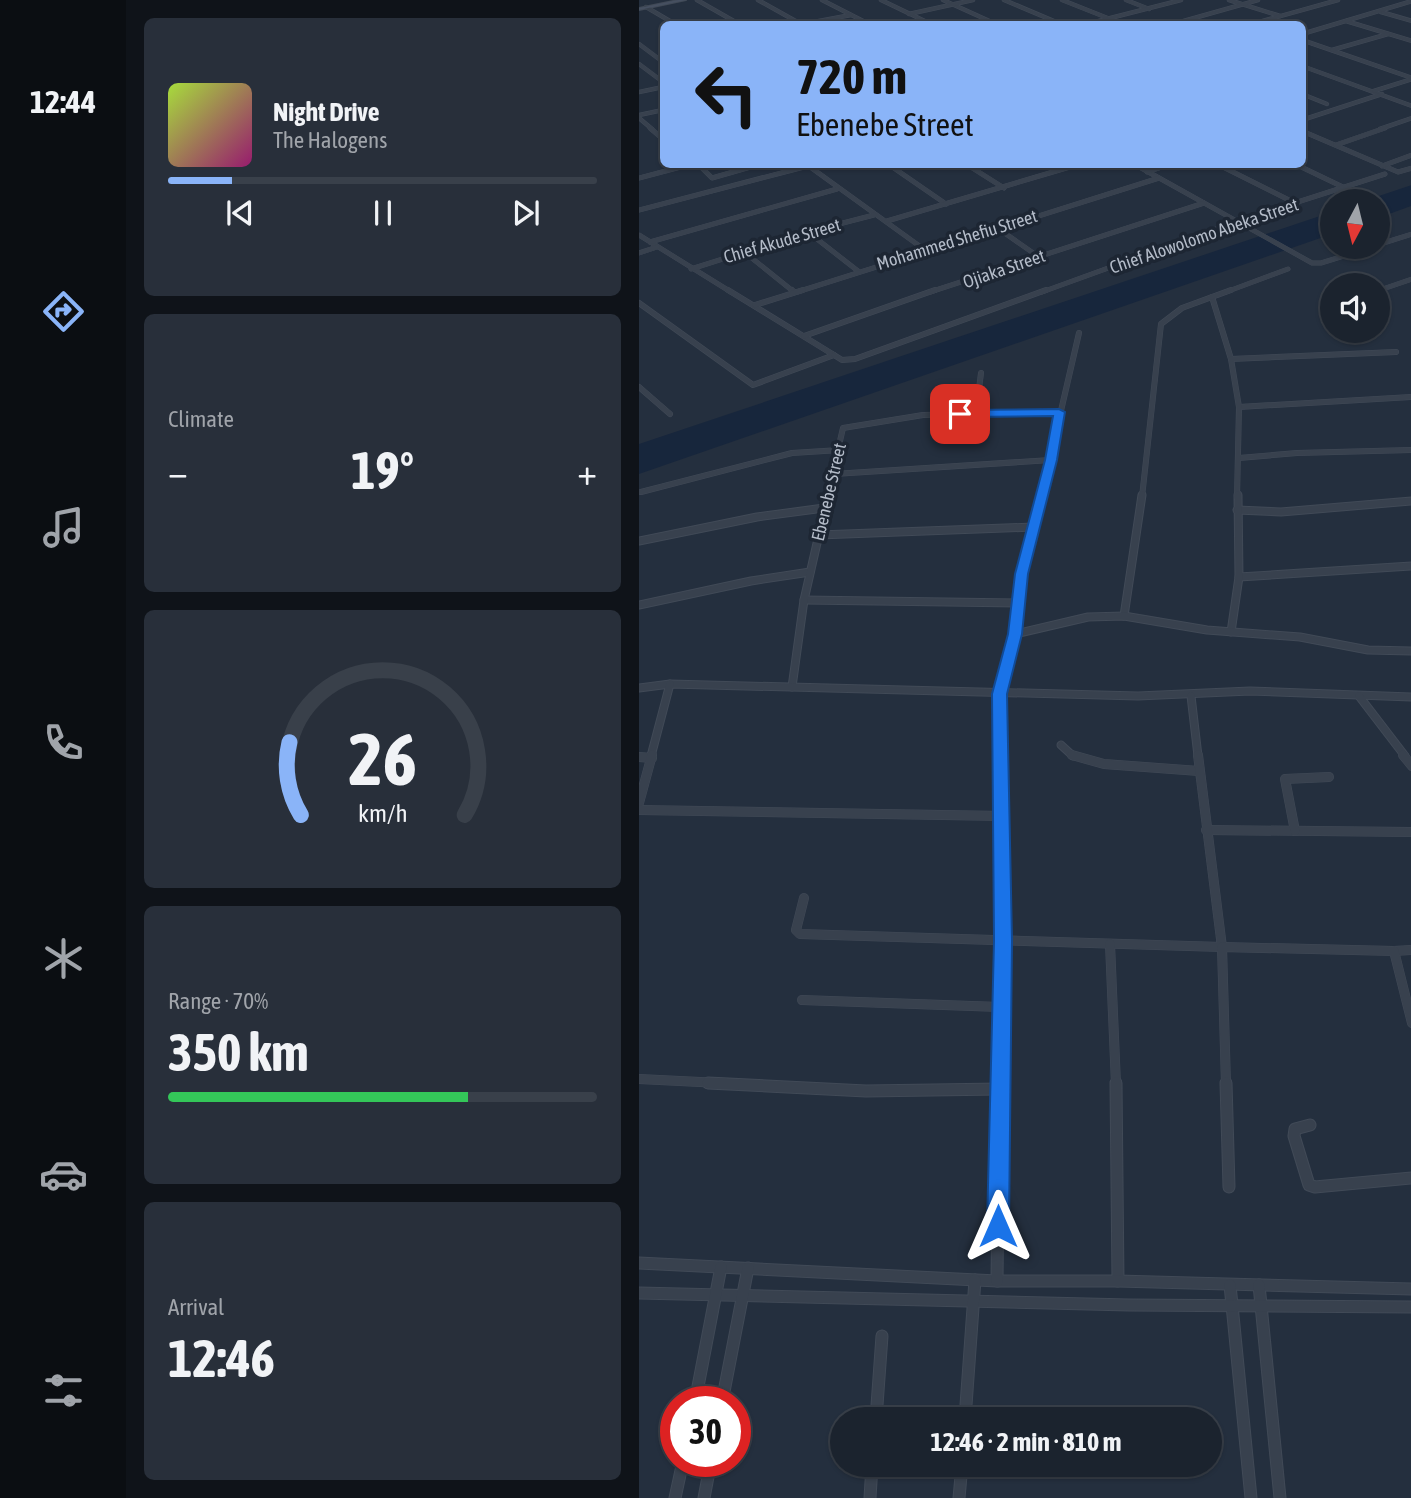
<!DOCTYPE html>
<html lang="en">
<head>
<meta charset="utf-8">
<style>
	body { margin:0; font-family:"Asap Condensed",sans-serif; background:#282f3a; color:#f1f3f6; height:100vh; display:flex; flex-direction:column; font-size:26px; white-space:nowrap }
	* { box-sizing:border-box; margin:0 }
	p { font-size:23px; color:#a0a4aa }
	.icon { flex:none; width:38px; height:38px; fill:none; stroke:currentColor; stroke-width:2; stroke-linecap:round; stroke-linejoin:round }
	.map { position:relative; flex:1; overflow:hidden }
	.side { display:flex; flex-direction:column; gap:18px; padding:18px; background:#0f1319; width:513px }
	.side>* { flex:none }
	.guide { position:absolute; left:21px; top:21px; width:646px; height:147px; border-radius:10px; box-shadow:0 2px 5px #0004,0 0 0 2px #39404a; background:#8ab4f8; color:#111; overflow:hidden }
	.needle { width:46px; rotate:187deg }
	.buttons { position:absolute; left:681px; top:189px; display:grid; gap:14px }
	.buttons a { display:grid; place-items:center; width:70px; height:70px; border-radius:50%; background:#1b232e; box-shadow:0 2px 5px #0004,0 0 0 2px #39404a; font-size:35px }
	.speed { position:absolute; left:21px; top:1386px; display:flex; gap:14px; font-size:35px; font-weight:700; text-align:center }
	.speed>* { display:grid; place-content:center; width:91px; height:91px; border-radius:50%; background:#1b232e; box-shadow:0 2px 5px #0004,0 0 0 2px #39404a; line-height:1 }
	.speed .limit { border:10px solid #d22; background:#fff; color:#111 }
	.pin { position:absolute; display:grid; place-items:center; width:60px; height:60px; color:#fff; margin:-30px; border-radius:14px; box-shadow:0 4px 10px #0006 }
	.me { position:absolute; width:77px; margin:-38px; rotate:0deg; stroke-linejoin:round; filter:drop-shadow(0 0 5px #0008) }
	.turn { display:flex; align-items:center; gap:24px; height:147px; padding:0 21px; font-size:32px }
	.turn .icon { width:91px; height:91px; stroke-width:2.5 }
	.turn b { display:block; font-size:49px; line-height:60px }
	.big { font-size:52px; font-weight:700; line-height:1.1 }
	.side .widget { flex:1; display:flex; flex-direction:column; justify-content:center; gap:10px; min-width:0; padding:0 24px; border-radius:10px; background:#282f3a }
	.side .dial { align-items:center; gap:0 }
	.dial svg { height:182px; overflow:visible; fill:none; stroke:#39404a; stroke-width:7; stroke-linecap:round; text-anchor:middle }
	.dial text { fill:#f1f3f6; stroke:none }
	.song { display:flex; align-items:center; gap:21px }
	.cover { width:84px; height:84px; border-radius:10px; background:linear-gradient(135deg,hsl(80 70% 55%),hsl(320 70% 35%)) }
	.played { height:7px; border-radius:4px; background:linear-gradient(90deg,#8ab4f8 15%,#39404a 15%) }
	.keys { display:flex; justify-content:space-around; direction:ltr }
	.heat { display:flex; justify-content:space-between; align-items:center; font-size:38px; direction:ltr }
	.charge { height:10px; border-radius:5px; background:linear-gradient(90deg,#34c759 70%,#39404a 0) }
	.trip { position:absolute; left:191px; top:1407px; width:392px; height:70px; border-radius:35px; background:#1b232e; box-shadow:0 2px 5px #0004,0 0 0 2px #39404a; font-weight:700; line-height:70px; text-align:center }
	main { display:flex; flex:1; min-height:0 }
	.dock { display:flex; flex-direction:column; width:126px; justify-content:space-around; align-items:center; background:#0b0e12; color:#a0a4aa }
	.dock .icon { width:49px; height:49px }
	.dock .current { color:#8ab4f8 }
	.dock b { font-size:32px; color:#f1f3f6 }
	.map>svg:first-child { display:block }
	.water { fill:#17263c }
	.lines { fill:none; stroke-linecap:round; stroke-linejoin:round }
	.street-far5-casing { stroke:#414a57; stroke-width:4.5 }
	.street-far4-casing { stroke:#414a57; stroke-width:5 }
	.street-far3-casing { stroke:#414a57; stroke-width:6 }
	.street-far2-casing { stroke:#414a57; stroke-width:9 }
	.street-far1-casing { stroke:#414a57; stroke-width:10 }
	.street-casing { stroke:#414a57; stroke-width:13 }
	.secondary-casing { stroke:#414a57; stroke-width:2 }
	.street-far5 { stroke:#38414e; stroke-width:3.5 }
	.street-far4 { stroke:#38414e; stroke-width:4.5 }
	.street-far3 { stroke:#38414e; stroke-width:5 }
	.street-far2 { stroke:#38414e; stroke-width:7 }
	.street-far1 { stroke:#38414e; stroke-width:9 }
	.street { stroke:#38414e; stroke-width:11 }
	.secondary { fill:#465061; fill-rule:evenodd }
	.route { fill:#1a73e8; stroke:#114b97; stroke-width:2 }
	.labels { text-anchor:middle; stroke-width:7; stroke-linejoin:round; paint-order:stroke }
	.far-street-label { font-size:18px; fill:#b4bcc9; stroke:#1d2633 }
</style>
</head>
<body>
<main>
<nav class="dock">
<b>12:44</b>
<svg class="icon current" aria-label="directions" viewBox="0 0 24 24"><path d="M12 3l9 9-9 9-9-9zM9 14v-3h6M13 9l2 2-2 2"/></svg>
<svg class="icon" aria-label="music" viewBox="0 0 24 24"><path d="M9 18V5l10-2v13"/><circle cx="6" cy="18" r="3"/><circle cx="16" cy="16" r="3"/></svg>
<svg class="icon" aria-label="phone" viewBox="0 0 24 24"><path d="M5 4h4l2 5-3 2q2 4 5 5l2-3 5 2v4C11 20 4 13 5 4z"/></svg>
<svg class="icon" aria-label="climate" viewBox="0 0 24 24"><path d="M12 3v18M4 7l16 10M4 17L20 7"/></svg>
<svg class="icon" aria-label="car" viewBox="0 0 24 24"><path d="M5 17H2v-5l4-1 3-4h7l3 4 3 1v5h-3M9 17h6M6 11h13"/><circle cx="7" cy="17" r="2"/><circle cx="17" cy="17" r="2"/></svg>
<svg class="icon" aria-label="filters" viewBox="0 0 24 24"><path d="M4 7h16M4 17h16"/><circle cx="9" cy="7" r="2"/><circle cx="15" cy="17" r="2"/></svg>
</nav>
<section class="side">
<div class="widget">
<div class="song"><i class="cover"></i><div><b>Night Drive</b><p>The Halogens</p></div></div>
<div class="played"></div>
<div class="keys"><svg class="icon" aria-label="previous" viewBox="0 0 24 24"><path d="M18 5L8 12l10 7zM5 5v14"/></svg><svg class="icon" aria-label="pause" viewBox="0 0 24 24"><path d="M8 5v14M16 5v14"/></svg><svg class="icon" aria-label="next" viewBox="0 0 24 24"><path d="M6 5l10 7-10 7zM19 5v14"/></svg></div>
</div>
<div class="widget"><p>Climate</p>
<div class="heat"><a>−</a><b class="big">19°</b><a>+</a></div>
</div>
<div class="widget dial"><svg viewBox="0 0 100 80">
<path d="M14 69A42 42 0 1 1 86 69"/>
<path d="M14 69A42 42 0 0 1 9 37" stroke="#8ab4f8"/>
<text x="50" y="56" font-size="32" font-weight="700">26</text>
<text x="50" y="72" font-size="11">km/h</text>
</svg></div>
<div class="widget"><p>Range · 70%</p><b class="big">350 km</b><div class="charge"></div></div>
<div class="widget"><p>Arrival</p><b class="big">12:46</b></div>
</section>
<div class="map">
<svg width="773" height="1498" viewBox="0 0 773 1498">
	<rect width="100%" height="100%" fill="#242f3e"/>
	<g class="water">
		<path d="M773,185L772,206L739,218L738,201H725Z"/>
		<path d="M693,212V234L0,474V444Z"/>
	</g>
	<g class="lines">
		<g class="street-far5-casing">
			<g id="street-far5">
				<path d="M58,0L100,24"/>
				<path d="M119,0L162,24"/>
				<path d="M183,0L230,24"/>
				<path d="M242,0L292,24"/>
				<path d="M304,0L357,24"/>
				<path d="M365,0L422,24"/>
				<path d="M423,0L471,19"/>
				<path d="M487,0L510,9"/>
				<path d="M590,0L641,16"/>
				<path d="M7,7L36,24"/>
				<path d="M742,12L773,21"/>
				<path d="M270,14L334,0"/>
				<path d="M707,21L773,41"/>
				<path d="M164,24L212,15"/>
				<path d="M448,24L542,0"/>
				<path d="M534,24L619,0"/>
				<path d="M613,24L699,0"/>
				<path d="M663,34L773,1"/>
				<path d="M663,40L773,78"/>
				<path d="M0,44L24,62"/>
				<path d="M693,50L749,34"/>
				<path d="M0,64L24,82"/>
				<path d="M663,66L773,106"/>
				<path d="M735,91L773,79"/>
				<path d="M0,92L24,87"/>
				<path d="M663,94L688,104"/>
				<path d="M0,115L24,110"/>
				<path d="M0,118L13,129"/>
				<path d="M663,120L743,94"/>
				<path d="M741,129L773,118"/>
			</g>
		</g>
		<g class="street-far4-casing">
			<g id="street-far4">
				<path d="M11,128L24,139"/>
				<path d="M663,131L759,172L773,168"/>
				<path d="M697,145L746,128"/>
				<path d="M59,164L73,178L122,164"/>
				<path d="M167,164L286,250"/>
				<path d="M249,164L307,204"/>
				<path d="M327,164L365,188"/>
				<path d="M495,164L673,263H682L734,247"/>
				<path d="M578,164L658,204"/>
				<path d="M656,164L706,188"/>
				<path d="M743,166L773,155"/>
				<path d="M508,172L532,164"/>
				<path d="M0,178L53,164"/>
				<path d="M0,210L169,166"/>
				<path d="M248,221L441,164"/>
				<path d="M357,227L400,257"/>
				<path d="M169,232L219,271"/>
				<path d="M0,235L92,292"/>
				<path d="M11,242L198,189"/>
				<path d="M738,245L773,234"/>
				<path d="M104,251L155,292"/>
				<path d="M0,253L18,247"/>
				<path d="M52,269L169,232L235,215"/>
				<path d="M738,291L773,279"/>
				<path d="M158,292L520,178"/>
				<path d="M291,292L565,203"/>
				<path d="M403,292L599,221L746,174"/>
				<path d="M587,292L649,269"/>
			</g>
		</g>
		<g class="street-far3-casing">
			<g id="street-far3">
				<path d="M153,290L155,292"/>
				<path d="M738,291L741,290"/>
				<path d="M573,297L592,359"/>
				<path d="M0,303L114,385L195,355L89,290"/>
				<path d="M116,305L164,290"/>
				<path d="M165,336L296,290"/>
				<path d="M195,355L203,360L216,359L407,290"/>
				<path d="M0,387L31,414"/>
				<path d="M600,407L773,397"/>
				<path d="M337,413L342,373"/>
				<path d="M600,458L658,453L773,450"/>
				<path d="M195,474L412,460"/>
				<path d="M2,492L153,453L201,450"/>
				<path d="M188,497L204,428L284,415L420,412"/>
				<path d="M402,497L440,333"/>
				<path d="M503,497L522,324L543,308L592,290"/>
				<path d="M598,497L600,407L592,359L757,352"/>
			</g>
		</g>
		<g class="street-far2-casing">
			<g id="street-far2">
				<path d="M598,510L642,512L773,501"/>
				<path d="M180,535L394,527"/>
				<path d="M0,541L118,517L185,508"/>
				<path d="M600,577L773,566"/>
				<path d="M165,600L380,603"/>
				<path d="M0,605L112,581L171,572"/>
				<path d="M485,616L503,495"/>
				<path d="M592,632L600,577L599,495"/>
				<path d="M376,634L449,617L485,616L568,630L661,637L729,650L773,651"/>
				<path d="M153,687L165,600L189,495"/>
				<path d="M0,688L31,684L499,696L611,691L773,697"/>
				<path d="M552,696L559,756"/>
				<path d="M720,696L766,756"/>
				<path d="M422,745L434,756"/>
				<path d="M12,756L31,684"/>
				<path d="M361,756L360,694L376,634L388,548L402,495"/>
			</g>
		</g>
		<g class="street-far1-casing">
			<g id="street-far1">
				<path d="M433,755L465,764L560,771"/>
				<path d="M764,755L773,766"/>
				<path d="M0,757L13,758"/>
				<path d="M0,803L13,755"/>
				<path d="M0,810L364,816"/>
				<path d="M567,830L773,832"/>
				<path d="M656,831L646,779L690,777"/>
				<path d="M165,898L157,930L161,934L583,947L559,755"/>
				<path d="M471,944L477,1084"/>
				<path d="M755,951L773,950"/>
				<path d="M163,1000L361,1007"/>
				<path d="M0,1079L102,1084"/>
				<path d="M360,1084L364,941L361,755"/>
				<path d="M587,1084L583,947L755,951L773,1023"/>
			</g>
		</g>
		<g class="street-casing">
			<g id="street">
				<path d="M69,1083L227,1091L360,1089"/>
				<path d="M477,1083L479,1281"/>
				<path d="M587,1083L590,1187"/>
				<path d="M671,1125L656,1129L655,1136L670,1185L676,1187L773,1178"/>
				<path d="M0,1263L358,1281H479L773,1289"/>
				<path d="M358,1281L360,1083"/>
				<path d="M591,1285L612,1498"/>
				<path d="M620,1285L641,1498"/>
				<path d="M0,1293L490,1305L773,1307"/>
				<path d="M56,1402L82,1267"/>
				<path d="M83,1402L109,1268"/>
				<path d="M237,1419L243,1336"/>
				<path d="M326,1419L336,1280"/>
				<path d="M36,1498L44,1461"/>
				<path d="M65,1498L72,1461"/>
				<path d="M231,1498L233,1465"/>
				<path d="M320,1498L323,1465"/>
			</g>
		</g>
		<g class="secondary-casing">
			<path id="secondary" d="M39,0H47L0,10V8Z"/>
		</g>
		<use href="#street-far5" class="street-far5"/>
		<use href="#street-far4" class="street-far4"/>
		<use href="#street-far3" class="street-far3"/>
		<use href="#street-far2" class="street-far2"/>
		<use href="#street-far1" class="street-far1"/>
		<use href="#street" class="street"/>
		<use href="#secondary" class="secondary"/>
	</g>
	<path class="route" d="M420,409L426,412L418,460L389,574L383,634L368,694L373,941L370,1226L366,1234L359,1237L351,1234L348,1226L355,941L353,694L369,634L376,574L406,460L414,416L321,417L315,414L321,410Z"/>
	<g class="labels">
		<g class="far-street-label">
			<text transform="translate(565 236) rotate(-19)" y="6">Chief Alowolomo Abeka Street</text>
			<text transform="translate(318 240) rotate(-17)" y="6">Mohammed Shefiu Street</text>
			<text transform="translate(143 241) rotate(-16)" y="6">Chief Akude Street</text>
			<text transform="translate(365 269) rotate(-19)" y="6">Ojiaka Street</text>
			<text transform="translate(190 492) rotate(-77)" y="6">Ebenebe Street</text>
		</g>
	</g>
</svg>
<div class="buttons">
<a><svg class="needle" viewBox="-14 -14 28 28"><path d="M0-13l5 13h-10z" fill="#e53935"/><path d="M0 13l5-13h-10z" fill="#a0a4aa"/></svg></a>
<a><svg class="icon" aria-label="sound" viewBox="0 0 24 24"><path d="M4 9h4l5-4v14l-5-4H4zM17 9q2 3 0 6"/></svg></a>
</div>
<div class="speed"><div class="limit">30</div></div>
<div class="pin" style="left:321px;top:414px;background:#d93025"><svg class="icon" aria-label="arrive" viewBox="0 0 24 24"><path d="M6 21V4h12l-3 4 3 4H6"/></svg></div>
<svg class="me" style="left:359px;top:1226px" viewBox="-20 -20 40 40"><path d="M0-17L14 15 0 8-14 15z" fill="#1a73e8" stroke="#fff" stroke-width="4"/></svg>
<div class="trip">12:46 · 2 min · 810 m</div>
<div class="guide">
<div class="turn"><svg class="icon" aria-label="left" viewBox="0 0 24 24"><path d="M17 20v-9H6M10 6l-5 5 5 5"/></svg><div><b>720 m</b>Ebenebe Street</div></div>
</div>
</div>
</main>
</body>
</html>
